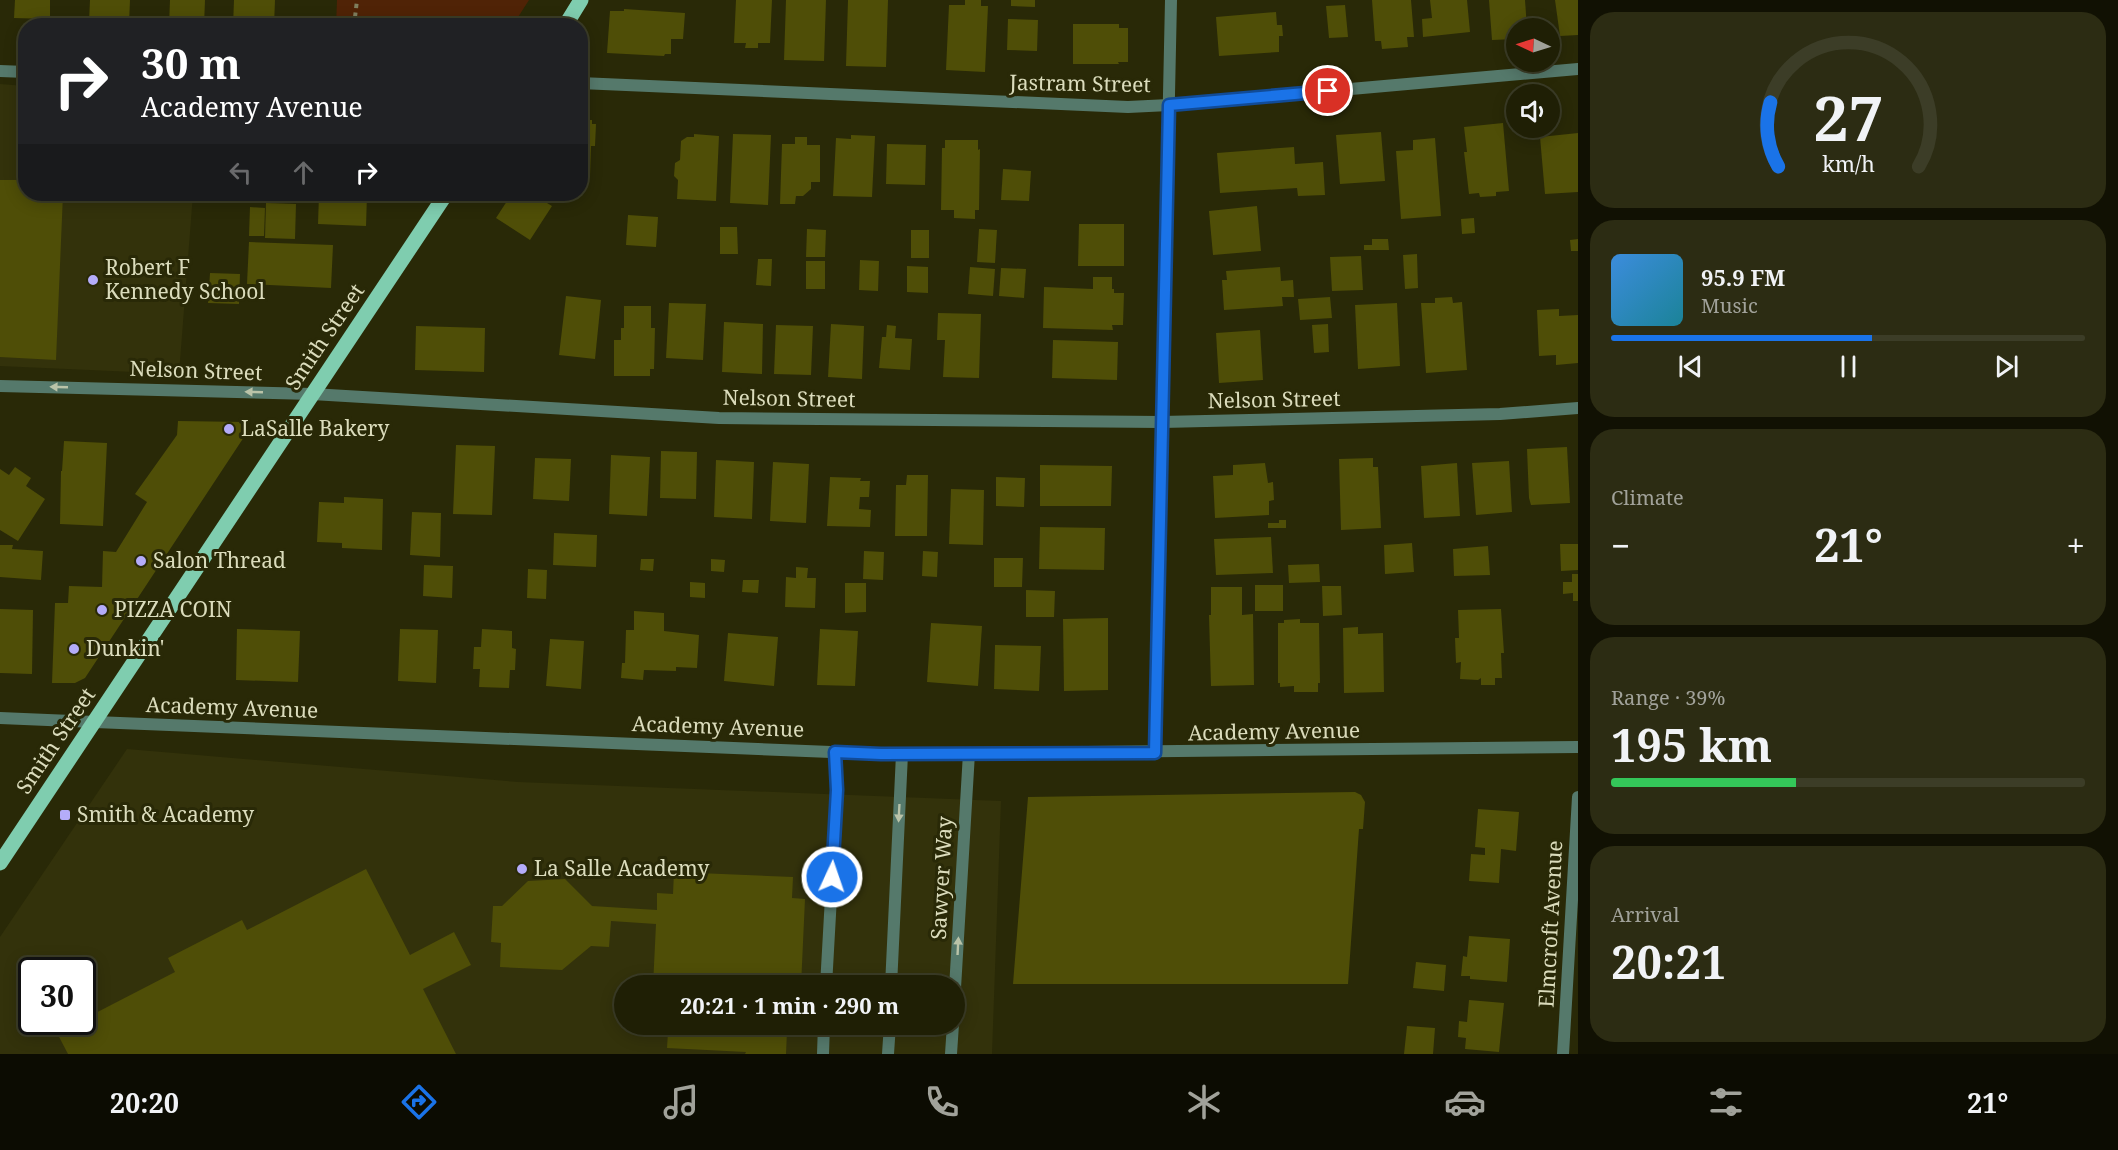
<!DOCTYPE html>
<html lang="en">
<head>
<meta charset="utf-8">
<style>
	body { margin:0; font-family:"Noto Serif",serif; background:#2c2c13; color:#f1f3f6; height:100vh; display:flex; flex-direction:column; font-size:22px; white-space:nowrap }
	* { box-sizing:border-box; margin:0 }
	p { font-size:20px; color:#a1a29a }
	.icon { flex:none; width:33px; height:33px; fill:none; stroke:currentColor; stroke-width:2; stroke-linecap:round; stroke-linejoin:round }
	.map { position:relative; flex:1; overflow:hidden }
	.side { display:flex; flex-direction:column; gap:12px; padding:12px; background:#111103; width:540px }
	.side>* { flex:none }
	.hud { position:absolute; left:18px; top:18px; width:570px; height:183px; border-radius:24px; box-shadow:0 3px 15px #0003,0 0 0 2px #3c3d27; background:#202124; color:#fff; overflow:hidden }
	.needle { width:39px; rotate:274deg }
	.buttons { position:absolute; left:1506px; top:18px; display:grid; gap:12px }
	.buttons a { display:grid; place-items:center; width:54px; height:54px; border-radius:50%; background:#1f1f05; box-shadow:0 3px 15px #0003,0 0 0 2px #3c3d27; font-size:30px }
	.speed { position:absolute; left:18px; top:957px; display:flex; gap:12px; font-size:30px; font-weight:700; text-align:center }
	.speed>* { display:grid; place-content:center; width:78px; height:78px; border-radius:50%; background:#1f1f05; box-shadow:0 3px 15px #0003,0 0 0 2px #3c3d27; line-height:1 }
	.speed .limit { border:3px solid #111; border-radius:9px; background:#fff; color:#111 }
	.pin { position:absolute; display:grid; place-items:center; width:51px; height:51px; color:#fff; margin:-26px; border:3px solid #fff; border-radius:50%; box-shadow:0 2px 6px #0007 }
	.me { position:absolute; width:66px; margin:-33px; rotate:3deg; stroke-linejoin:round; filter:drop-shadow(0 0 4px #0008) }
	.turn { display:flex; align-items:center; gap:21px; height:126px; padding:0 24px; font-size:27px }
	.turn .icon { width:78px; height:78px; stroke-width:2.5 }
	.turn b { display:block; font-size:42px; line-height:51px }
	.lanes { display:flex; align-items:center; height:57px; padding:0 24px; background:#0003; justify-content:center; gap:30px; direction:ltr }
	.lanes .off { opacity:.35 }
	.big { font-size:45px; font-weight:700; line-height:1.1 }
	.side .card { flex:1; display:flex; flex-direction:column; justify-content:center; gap:9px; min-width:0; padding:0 21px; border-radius:24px; background:#2c2c13 }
	.side .dial { align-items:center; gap:0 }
	.dial svg { height:156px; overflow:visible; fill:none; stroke:#3c3d27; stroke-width:7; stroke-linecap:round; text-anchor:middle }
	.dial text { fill:#f1f3f6; stroke:none }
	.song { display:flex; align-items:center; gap:18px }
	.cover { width:72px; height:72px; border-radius:9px; background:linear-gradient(135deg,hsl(210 70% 55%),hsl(190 70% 35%)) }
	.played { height:6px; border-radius:3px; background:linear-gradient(90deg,#1a73e8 55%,#3c3d27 55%) }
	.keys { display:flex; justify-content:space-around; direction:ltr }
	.heat { display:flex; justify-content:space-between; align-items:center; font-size:33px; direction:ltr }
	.charge { height:9px; border-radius:4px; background:linear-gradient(90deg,#34c759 39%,#3c3d27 0) }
	.trip { position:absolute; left:614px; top:975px; width:351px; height:60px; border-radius:30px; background:#1f1f05; box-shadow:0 3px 15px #0003,0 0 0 2px #3c3d27; font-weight:700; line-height:60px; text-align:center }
	.dock { display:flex; height:96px; justify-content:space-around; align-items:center; background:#0c0c02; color:#a1a29a }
	.dock .icon { width:42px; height:42px }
	.dock .current { color:#1a73e8 }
	.dock b { font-size:27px; color:#f1f3f6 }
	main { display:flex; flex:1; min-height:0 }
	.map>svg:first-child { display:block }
	.built { fill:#33320b; fill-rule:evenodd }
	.green { fill:#502306 }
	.building { fill:#4f4e07 }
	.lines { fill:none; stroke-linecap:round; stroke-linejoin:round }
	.path { stroke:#7f7f5e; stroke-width:4; stroke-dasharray:4.5 4.5; stroke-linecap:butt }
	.minor { stroke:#55796b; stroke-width:12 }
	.tertiary { stroke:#55796b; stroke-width:12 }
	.primary { stroke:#7fcdaf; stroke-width:15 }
	.oneway { fill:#bac3a8 }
	.route-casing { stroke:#114b97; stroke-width:15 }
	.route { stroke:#1a73e8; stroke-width:10 }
	.poi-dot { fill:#b4acf9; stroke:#292907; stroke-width:2 }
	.labels { text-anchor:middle; stroke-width:6; stroke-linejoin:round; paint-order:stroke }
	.street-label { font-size:21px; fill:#dbdcbc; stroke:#292907 }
	.poi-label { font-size:21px; fill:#dbdcbc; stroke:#292907; text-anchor:start }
</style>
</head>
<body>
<main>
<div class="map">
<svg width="1578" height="1054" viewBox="0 0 1578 1054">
	<rect width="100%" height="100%" fill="#292907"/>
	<g class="built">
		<path d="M0,84L25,86L26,194H193L179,374L0,366Z"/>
		<path d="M127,749L518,782L1001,801L992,1054H0V937ZM32,970H82V1022H32ZM624,986H954V1024H624Z"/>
	</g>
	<path class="green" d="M337,0H529L513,25L336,26Z"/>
	<g class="building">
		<path d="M15,0H50V19L14,18Z"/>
		<path d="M90,0H130L129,24L126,23V26H91V22H89Z"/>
		<path d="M170,0H205L204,26H169Z"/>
		<path d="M234,0H275L274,26H233Z"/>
		<path d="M736,0H772L770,43H758V48H745L746,43H734Z"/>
		<path d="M786,0H826L824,61L784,60Z"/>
		<path d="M848,0H888L886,67L846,66Z"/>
		<path d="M965,0H981V6H988L985,72L946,70L949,5H965Z"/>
		<path d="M1011,0H1035V7L1011,6Z"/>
		<path d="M1372,0H1411L1414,37H1407L1408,47L1382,49L1381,41H1375Z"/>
		<path d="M1430,0H1467L1470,32L1423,37L1422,19L1432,18Z"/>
		<path d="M1489,0H1525L1527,28H1516V39L1492,40Z"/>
		<path d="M1555,0H1578V35L1560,36Z"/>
		<path d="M1345,5L1348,37L1329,38L1326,6Z"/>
		<path d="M624,9L685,13L683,39H671V54H665L664,56L607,53L610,11H624Z"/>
		<path d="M1276,12L1277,25H1282L1283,36H1279V52L1219,56L1216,17Z"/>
		<path d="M1008,19L1038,20L1037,51L1007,50Z"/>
		<path d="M1073,24H1119V28H1128V62H1118L1119,64H1073Z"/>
		<path d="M580,120H592V124H596L595,146H591L590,177L580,178Z"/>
		<path d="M1503,123L1509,191L1496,192V196L1480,197L1479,193L1469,194L1464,152H1467L1464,127Z"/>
		<path d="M1381,132L1385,181L1340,184L1336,135Z"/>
		<path d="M1578,133V192L1545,194L1540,137Z"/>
		<path d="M694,134L719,136L716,201L677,199L678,180L674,176L675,163L680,160L681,141L687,137H694Z"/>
		<path d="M733,134L771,135L768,205L730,203Z"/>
		<path d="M851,135L875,136L872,197L833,196L836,138L851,139Z"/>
		<path d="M795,137H807V145H820V182H811V189L803,196H796L795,204H780L782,144H795Z"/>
		<path d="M1435,138L1441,216L1401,219L1396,151L1413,150V140Z"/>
		<path d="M945,140H978V150L980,149L979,210H975V219L954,218V210H941L942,148H945Z"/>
		<path d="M887,144L926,145L925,185L886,184Z"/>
		<path d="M1294,147L1295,164L1323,162L1325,195L1298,196L1297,188L1220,193L1217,153Z"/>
		<path d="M1003,169L1031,171L1029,201L1001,200Z"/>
		<path d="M0,180H26V194H63L56,360L0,357Z"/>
		<path d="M319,194H367L366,226L318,224Z"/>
		<path d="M515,194H532L552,206L530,240L496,218L511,195L513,197Z"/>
		<path d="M266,203L296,204L295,239L265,238Z"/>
		<path d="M1257,206L1261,251L1213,255L1209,211Z"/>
		<path d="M250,207L265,208L264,236H249Z"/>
		<path d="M628,215L658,217L656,247L626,245Z"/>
		<path d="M1474,218L1475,233L1462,234L1461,219Z"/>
		<path d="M1079,224H1124V266H1078Z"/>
		<path d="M720,227H737L738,254H720Z"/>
		<path d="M807,229L826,230L825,257H806Z"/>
		<path d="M979,229L997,230L995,263L977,262Z"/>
		<rect x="911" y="230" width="18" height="28"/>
		<path d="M1372,239H1388L1389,250H1364V245H1372Z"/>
		<path d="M1578,239V251H1571L1570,240Z"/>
		<path d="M249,242L333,245L331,288L247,284Z"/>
		<path d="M1417,254L1418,288L1405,289L1403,255Z"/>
		<path d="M1361,256L1363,290L1332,291L1330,257Z"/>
		<path d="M758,259H772L771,286L756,285Z"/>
		<path d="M860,260L879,261L878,291L859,290Z"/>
		<rect x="806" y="261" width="19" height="28"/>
		<path d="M907,266L928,267V293L907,292Z"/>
		<path d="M970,267L995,269L993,296L968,294Z"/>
		<path d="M1280,267L1281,281L1293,280L1294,297H1282L1283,306L1224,310L1222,280H1227L1226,271Z"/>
		<path d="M1001,268L1026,269L1024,298L999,296Z"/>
		<path d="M210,273L240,274L239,304L208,303Z"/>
		<path d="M1093,277H1112V289H1114V293H1124L1123,325H1112L1113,330L1043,328L1044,287L1093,289Z"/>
		<path d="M566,296L601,300L595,359L559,355Z"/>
		<path d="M1330,297L1332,318L1300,320L1298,299Z"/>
		<path d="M1452,297L1453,303L1462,302L1467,370L1426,373L1421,303H1435V298Z"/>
		<path d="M669,303L706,304L703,360L666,358Z"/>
		<path d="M1397,303L1400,366L1358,369L1355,305Z"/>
		<path d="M624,306H651V328H655L654,369H650V376H614V340H621V328H624Z"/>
		<path d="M1559,309V316L1578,315V363L1556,365V355L1539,356L1537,310Z"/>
		<path d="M938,313L981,314L979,378L943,377L945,340H937Z"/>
		<path d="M724,322L763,324L762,374L722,372Z"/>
		<path d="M831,324L864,326L862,379L828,377Z"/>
		<path d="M1328,324L1329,352L1314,353L1312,325Z"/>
		<path d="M776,325L813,326L811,375L774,374Z"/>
		<path d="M887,325L896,326L895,338L912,339L910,370L879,368L882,337H886Z"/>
		<path d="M416,326L485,328L484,372L415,370Z"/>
		<path d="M1260,330L1263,380L1219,383L1216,333Z"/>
		<path d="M1053,340L1118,342L1117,380L1052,378Z"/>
		<path d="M178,421L245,422L244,437L85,678L75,683H52L55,603H68L69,586L102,587L103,551L116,552L147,502L135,494L177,435Z"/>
		<path d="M64,441L107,443L103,526L60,524L61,471H62Z"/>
		<path d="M456,445L495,446L492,515L453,514Z"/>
		<path d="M1567,447L1570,503L1531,505L1529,498L1527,449Z"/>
		<path d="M661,451L697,452L696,499L660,498Z"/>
		<path d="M611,455L650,457L647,516L609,514Z"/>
		<path d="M535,458L571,459L569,501L533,499Z"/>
		<path d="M1373,458V467H1378L1381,528L1341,530L1339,459Z"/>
		<path d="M716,460L754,462L752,519L714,517Z"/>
		<path d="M1509,461L1512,512L1476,515L1472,463Z"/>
		<path d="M773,462L809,464L806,523L770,521Z"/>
		<path d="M1265,463L1268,483L1273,482L1274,500L1269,501V515L1215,518L1213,476L1233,475V465Z"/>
		<path d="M1457,463L1460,516L1424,518L1421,466Z"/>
		<path d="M1040,465L1112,466L1111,506H1040Z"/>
		<path d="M15,467L31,478L26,486L45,499L18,541L0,530V469L9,475Z"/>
		<path d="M907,475H928L927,536H895L896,485H906Z"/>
		<path d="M830,477L861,478L860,481H870L869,497H860L859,509L871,510L870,527L827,526Z"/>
		<path d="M996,477L1025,478L1024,507L996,506Z"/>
		<path d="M951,489L984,490L983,545L949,544Z"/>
		<path d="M344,497L383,499L382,550L342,548V543L317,542L319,502L344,503Z"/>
		<path d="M412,512L441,513L440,557L410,555Z"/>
		<path d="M1279,520H1286V528H1268V523H1279Z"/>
		<path d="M1040,527L1105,528L1104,570L1039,569Z"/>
		<path d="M554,533L597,535L596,567L553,565Z"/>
		<path d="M1271,537L1273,573L1216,575L1214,539Z"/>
		<path d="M1412,543L1414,572L1385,574L1384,545Z"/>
		<path d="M1560,544H1578V570L1561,571Z"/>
		<path d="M0,545H13L12,549L43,551L41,580L0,577Z"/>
		<path d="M1488,546L1490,575L1454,576L1453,549Z"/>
		<path d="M864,551L884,552L883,580L863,579Z"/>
		<path d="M923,551L938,552L937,577L922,576Z"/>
		<path d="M994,558H1023L1022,587H994Z"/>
		<path d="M641,559H654L653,571L640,570Z"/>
		<path d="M711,559L725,560L724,572L711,571Z"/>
		<path d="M1319,564L1320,582L1289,583L1288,565Z"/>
		<path d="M424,565L453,566L452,598L423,596Z"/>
		<path d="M796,567L808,568L807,578H816L815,608L785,607L786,577L796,578Z"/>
		<path d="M528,569L547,570L546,599L527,598Z"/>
		<path d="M1572,574H1578V601H1573V593L1563,594V582H1572Z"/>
		<path d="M743,580H759L758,593L742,592Z"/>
		<path d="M690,582L705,583V598L690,597Z"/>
		<path d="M845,583H866V612L845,613Z"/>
		<rect x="1255" y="585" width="28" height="26"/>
		<path d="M1322,586H1341L1342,615L1323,616Z"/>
		<path d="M1211,587H1242V615L1253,614L1254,685L1211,686L1209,615H1211Z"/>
		<path d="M1026,590L1055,591L1054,617H1026Z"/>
		<path d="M0,609L33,610L32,674L0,673Z"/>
		<path d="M1501,609L1504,653H1501L1502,678H1495V685H1481V678L1478,680L1460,679L1461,662L1456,663L1455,638H1459L1458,610Z"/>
		<path d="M634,611L664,613V631L699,635L697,668L676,667V671L644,670L643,680L621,678L622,663H625L626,630H634Z"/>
		<path d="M1108,618V690L1064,691L1063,619Z"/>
		<path d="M1300,619V623H1319L1320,683H1318V692H1294V686L1280,687V683H1278V623H1284V620Z"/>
		<path d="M931,623L982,626L978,686L927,682Z"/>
		<path d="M1358,627V634L1383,633L1384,692L1344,693L1343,628Z"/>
		<path d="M237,629L300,631L298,682L236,680Z"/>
		<path d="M400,629L438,630L436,683L398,681Z"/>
		<path d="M482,629L512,631V648L516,649L515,670H510L509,688L479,687L480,669H473L474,647H481Z"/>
		<path d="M820,629L858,631L855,686L817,685Z"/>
		<path d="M728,633L778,637L774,686L724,681Z"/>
		<path d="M550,639L584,641L581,689L546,686Z"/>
		<path d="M995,645L1041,646L1039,691L994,689Z"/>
		<path d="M1355,792L1361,795L1365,802L1363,829H1359L1348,984H1013L1028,797Z"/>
		<path d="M1478,809L1519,812L1516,851L1501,849L1499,883L1469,881L1471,854L1485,855V848L1475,847Z"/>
		<path d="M366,869L410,955L454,932L471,965L423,989L456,1054H68L57,1033L82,1022V1020L175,972L168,958L242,920L247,930Z"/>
		<path d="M674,872L793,877L792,898L805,899L801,986H653L656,924L611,921L609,947L591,946L562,970L500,967L501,943L491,942L493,906H502L528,881L565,879L592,906L657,910V893L673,894Z"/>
		<path d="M1469,936L1510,939L1507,982L1470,979V976H1461L1463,956L1467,957Z"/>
		<path d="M1416,962L1446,965L1444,991L1413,988Z"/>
		<path d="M1469,1000L1504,1003L1499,1052L1465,1049L1466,1038L1458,1037L1459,1021L1467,1022Z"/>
		<path d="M652,1024H799V1032L787,1031L786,1054H745L746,1052L667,1048L668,1032L652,1031Z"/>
		<path d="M1407,1026L1435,1028L1433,1054H1404Z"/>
	</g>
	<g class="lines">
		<g class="path">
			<path d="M354,26L357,0"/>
			<path d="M845,1032H857L870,1028"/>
		</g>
		<g class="minor">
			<path d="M0,71L26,72"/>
			<path d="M580,83L1128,107L1169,105L1578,69"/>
			<path d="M0,386L312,394L719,418L1162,422L1500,414L1578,408"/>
			<path d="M0,718L95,722"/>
			<path d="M1155,753L1171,0"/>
			<path d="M826,986L837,790L835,752"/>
			<path d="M891,986L902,754"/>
			<path d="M954,1005L969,753"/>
			<path d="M823,1054L824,1024"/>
			<path d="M888,1054L890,1024"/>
			<path d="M951,1054L953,1024"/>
			<path d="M1563,1054L1578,797"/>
		</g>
		<path class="tertiary" d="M95,722L881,754L1578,747"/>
		<g class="primary">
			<path d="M565,26L581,0"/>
			<path d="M0,863L446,194"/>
		</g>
	</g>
	<defs><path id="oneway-solid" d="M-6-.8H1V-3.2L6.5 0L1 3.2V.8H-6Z" transform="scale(1.5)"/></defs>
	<g class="oneway">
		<use href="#oneway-solid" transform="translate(59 387) rotate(-178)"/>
		<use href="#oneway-solid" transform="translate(254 392) rotate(-178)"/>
		<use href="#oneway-solid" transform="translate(899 813) rotate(93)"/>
		<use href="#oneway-solid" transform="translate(958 946) rotate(-87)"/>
	</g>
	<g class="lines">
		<g class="route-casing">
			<path id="route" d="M832,877L837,790L835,752L881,754L1155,753L1169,105L1328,91"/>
		</g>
		<use href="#route" class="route"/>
	</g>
	<g class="poi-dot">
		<circle cx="93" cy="280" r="6"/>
		<circle cx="229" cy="429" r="6"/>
		<circle cx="141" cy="561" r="6"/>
		<circle cx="102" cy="610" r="6"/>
		<circle cx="74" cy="649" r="6"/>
		<rect x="59" y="809" width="12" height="12" rx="3"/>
		<circle cx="522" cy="869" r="6"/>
	</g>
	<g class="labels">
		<g class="street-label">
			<text transform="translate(1080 84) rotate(1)" y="7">Jastram Street</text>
			<text transform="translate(325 337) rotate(-56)" y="7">Smith Street</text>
			<text transform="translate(196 371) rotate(2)" y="7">Nelson Street</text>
			<text transform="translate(789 399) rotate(1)" y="7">Nelson Street</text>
			<text transform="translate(1274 400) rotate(-1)" y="7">Nelson Street</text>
			<text transform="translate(232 708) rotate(2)" y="7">Academy Avenue</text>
			<text transform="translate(718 727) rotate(2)" y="7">Academy Avenue</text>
			<text transform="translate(1274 732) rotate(-1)" y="7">Academy Avenue</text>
			<text transform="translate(56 741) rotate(-56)" y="7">Smith Street</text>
			<text transform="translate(942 878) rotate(-87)" y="7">Sawyer Way</text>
			<text transform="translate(1551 924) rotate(-87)" y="7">Elmcroft Avenue</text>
		</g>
		<g class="poi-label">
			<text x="105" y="275">Robert F<tspan x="105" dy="24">Kennedy School</tspan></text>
			<text x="241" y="436">LaSalle Bakery</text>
			<text x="153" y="568">Salon Thread</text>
			<text x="114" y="617">PIZZA COIN</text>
			<text x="86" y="656">Dunkin'</text>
			<text x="77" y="822">Smith &amp; Academy</text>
			<text x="534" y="876">La Salle Academy</text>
		</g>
	</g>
</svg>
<div class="buttons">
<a><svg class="needle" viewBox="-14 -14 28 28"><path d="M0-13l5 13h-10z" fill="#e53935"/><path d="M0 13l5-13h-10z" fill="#a1a29a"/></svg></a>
<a><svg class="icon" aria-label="sound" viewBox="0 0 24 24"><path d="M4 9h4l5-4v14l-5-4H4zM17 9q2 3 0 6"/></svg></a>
</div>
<div class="speed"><div class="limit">30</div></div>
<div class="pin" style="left:1328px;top:91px;background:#d93025"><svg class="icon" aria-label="arrive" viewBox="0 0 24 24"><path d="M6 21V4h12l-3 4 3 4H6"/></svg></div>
<svg class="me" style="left:832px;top:877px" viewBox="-20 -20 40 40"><circle r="17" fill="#1a73e8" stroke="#fff" stroke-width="3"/><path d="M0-11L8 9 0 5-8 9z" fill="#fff"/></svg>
<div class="trip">20:21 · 1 min · 290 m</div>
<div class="hud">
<div class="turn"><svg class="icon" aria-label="right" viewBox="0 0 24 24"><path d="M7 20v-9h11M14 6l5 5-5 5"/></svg><div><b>30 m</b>Academy Avenue</div></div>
<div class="lanes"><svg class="icon off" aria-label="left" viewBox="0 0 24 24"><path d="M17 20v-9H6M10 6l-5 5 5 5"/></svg><svg class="icon off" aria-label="ahead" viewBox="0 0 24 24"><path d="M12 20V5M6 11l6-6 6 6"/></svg><svg class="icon" aria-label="right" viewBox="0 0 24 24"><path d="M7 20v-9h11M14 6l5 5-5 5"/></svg></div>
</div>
</div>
<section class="side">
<div class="card dial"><svg viewBox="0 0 100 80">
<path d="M14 69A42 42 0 1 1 86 69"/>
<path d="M14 69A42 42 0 0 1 10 36" stroke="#1a73e8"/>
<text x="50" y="56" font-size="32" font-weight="700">27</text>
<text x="50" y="72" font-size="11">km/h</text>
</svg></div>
<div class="card">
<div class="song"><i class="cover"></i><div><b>95.9 FM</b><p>Music</p></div></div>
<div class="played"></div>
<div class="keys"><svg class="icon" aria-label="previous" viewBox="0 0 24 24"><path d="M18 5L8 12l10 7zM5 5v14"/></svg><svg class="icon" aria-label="pause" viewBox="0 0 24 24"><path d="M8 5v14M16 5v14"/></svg><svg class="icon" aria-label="next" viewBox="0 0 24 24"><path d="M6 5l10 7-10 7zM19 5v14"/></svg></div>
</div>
<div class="card"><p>Climate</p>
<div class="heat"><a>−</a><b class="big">21°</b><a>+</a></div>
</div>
<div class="card"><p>Range · 39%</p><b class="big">195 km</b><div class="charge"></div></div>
<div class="card"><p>Arrival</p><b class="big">20:21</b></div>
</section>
</main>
<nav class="dock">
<b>20:20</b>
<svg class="icon current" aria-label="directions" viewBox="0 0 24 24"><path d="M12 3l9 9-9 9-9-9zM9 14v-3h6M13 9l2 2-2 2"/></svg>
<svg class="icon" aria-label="music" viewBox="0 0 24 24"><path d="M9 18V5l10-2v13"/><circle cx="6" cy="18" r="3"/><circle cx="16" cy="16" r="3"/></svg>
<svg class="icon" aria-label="phone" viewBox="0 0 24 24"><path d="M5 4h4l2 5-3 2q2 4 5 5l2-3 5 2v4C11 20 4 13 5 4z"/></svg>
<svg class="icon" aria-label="climate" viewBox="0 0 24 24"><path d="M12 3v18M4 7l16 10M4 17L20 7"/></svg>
<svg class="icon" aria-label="car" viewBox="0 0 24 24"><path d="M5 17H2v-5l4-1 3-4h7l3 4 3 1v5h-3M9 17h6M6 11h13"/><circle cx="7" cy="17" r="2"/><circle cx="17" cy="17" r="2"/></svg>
<svg class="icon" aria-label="filters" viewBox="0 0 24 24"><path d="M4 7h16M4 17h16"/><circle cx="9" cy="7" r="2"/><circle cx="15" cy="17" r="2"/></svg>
<b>21°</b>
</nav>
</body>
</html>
